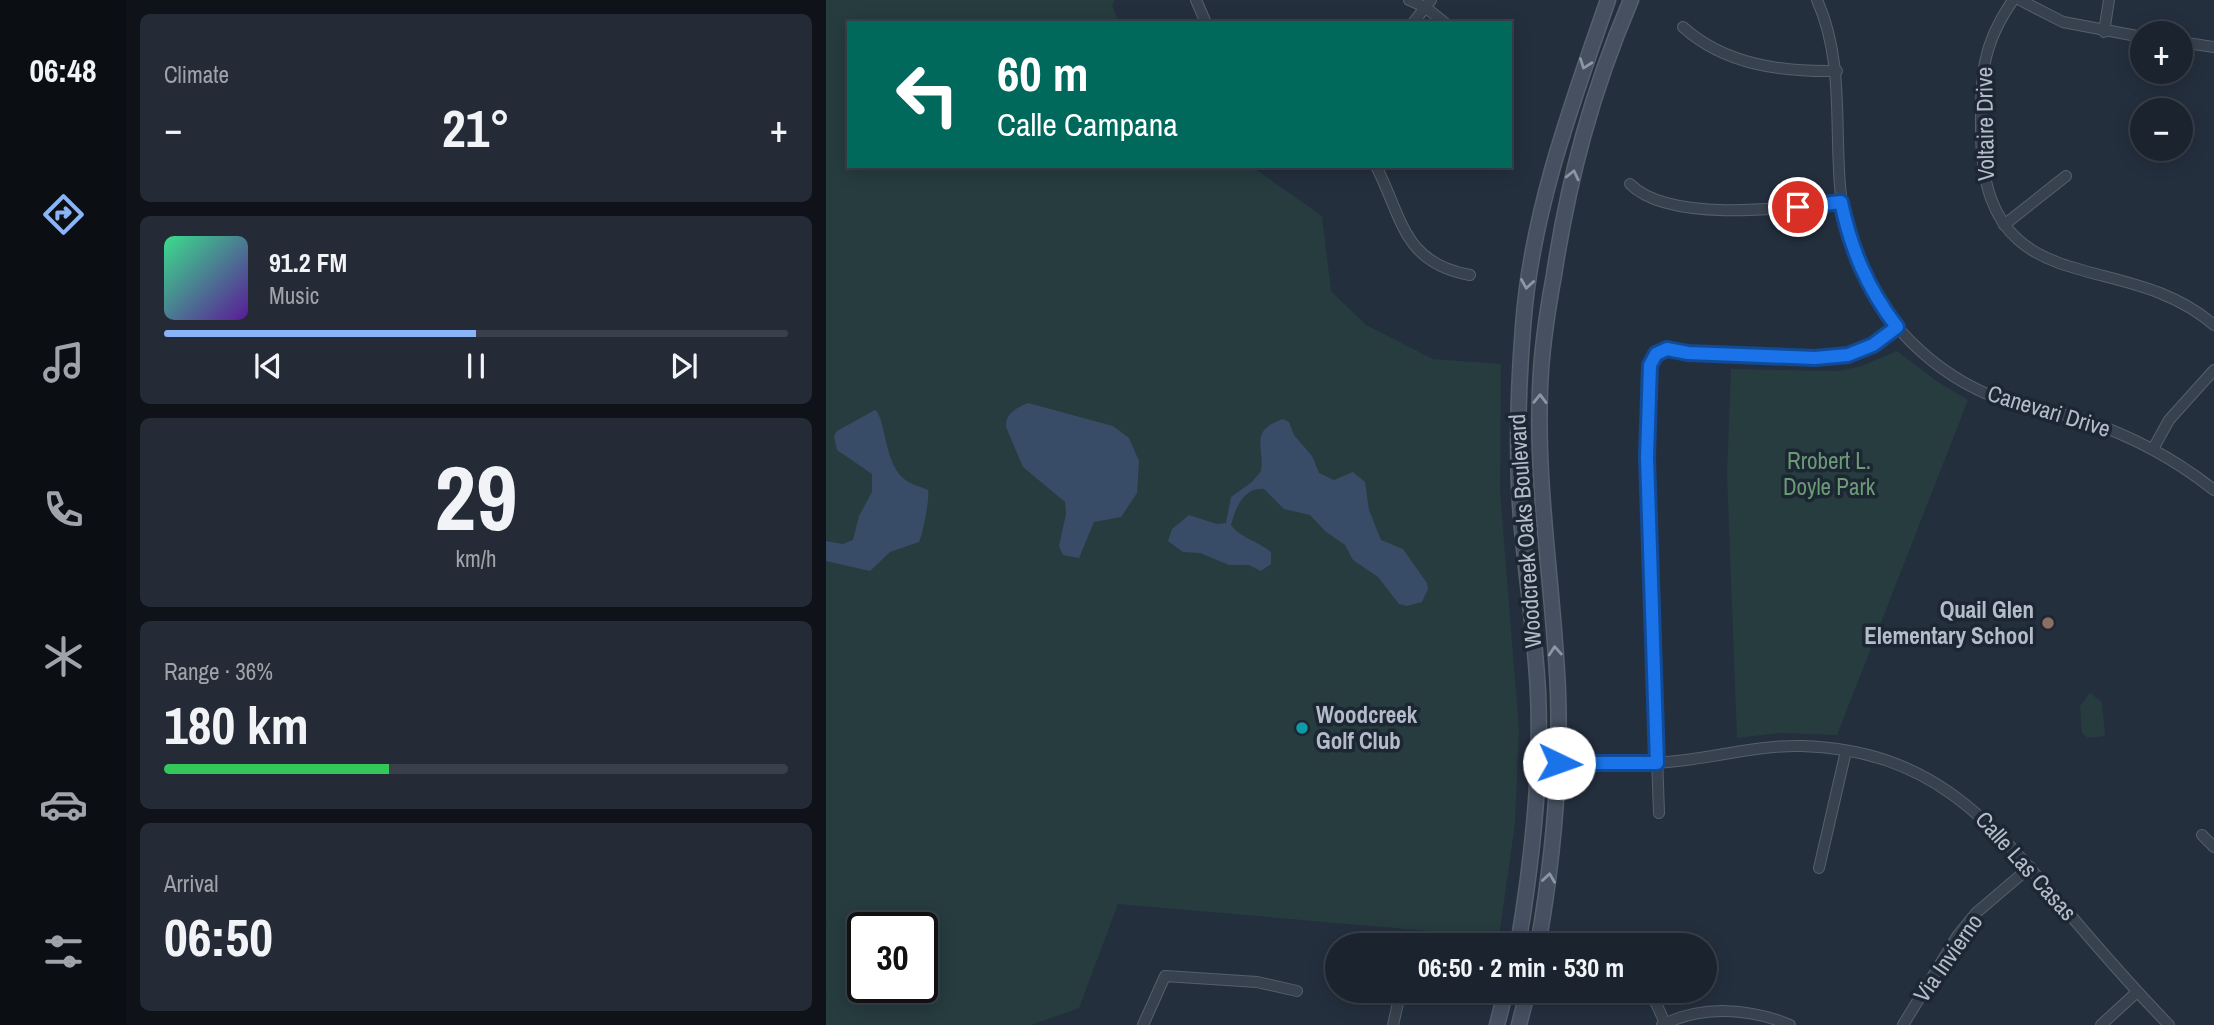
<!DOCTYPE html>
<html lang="en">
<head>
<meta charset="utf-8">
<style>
	body { margin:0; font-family:"Archivo Narrow",sans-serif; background:#242b36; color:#f1f3f6; height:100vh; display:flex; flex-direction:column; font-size:26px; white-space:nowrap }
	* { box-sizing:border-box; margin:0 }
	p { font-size:23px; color:#a0a4aa }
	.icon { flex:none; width:38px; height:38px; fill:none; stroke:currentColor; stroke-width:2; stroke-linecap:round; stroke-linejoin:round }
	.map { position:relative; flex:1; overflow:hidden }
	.drawer { display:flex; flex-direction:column; gap:14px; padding:14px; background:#0f1319; width:700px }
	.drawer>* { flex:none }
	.top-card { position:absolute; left:21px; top:21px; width:665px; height:147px; border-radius:0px; box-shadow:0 4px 18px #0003,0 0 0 2px #39404a; background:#00695c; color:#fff; overflow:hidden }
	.controls { position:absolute; left:1304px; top:21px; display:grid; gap:14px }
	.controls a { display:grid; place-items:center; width:63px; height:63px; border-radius:50%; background:#1b232e; box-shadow:0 4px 18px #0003,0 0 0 2px #39404a; font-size:35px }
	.speed { position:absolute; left:21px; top:912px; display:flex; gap:14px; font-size:35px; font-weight:700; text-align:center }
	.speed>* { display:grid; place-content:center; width:91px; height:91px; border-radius:50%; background:#1b232e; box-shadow:0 4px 18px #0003,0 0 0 2px #39404a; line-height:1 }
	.speed .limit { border:4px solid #111; border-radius:10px; background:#fff; color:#111 }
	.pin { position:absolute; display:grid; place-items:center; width:60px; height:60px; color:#fff; margin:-30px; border:4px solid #fff; border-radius:50%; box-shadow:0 2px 7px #0007 }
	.me { position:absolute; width:77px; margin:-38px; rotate:93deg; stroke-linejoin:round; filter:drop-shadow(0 0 5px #0008) }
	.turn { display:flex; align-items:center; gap:24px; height:147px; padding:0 35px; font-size:32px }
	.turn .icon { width:91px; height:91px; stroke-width:2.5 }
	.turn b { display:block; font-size:49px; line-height:60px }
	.big { font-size:52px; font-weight:700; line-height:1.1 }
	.drawer .tile { flex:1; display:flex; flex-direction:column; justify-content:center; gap:10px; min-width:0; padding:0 24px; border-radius:10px; background:#242b36 }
	.drawer .dial { align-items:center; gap:0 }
	.dial b { font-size:91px; line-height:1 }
	.song { display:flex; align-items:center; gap:21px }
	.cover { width:84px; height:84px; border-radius:10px; background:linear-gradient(135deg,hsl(150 70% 55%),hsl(270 70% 35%)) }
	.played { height:7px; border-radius:4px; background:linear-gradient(90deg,#8ab4f8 50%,#39404a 50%) }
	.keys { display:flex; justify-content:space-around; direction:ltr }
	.heat { display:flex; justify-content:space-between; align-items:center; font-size:38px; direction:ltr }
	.charge { height:10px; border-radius:5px; background:linear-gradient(90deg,#34c759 36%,#39404a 0) }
	.trip { position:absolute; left:499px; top:933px; width:392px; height:70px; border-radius:35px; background:#1b232e; box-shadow:0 4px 18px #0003,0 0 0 2px #39404a; font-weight:700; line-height:70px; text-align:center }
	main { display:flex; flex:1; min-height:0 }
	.menu { display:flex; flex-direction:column; width:126px; justify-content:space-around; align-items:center; background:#0b0e12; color:#a0a4aa }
	.menu .icon { width:49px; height:49px }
	.menu .active { color:#8ab4f8 }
	.menu b { font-size:32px; color:#f1f3f6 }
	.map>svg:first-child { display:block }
	.green { fill:#263c3f; fill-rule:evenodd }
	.water { fill:#394c67 }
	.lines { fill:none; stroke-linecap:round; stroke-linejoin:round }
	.minor-casing { stroke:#565f6c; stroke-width:12 }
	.secondary-casing { stroke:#565f6c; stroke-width:17 }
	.minor { stroke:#38414e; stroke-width:10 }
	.secondary { stroke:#465061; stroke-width:14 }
	.oneway { stroke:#8e96a5 }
	.route-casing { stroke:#114b97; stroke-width:18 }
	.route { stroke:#1a73e8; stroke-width:12 }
	.education-dot { fill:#8d6e63; stroke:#1d2633; stroke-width:2.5 }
	.culture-dot { fill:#0f9aa8; stroke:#1d2633; stroke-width:2.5 }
	.labels { text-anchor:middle; stroke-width:7; stroke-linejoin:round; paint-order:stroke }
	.street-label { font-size:23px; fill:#b4bcc9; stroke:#1d2633 }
	.park-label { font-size:23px; fill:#6b9a76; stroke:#1d2633 }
	.poi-label { font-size:23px; font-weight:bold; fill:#b4bcc9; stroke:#1d2633; text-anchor:end }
</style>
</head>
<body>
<main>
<nav class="menu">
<b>06:48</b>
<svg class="icon active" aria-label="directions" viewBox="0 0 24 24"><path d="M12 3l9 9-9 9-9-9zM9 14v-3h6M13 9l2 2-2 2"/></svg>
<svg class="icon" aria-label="music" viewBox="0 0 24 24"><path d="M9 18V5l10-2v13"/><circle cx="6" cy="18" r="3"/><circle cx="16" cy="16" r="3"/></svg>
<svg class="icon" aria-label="phone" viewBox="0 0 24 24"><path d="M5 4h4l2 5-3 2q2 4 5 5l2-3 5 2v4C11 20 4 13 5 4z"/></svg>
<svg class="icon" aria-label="climate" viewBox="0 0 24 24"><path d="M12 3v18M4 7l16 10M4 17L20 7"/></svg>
<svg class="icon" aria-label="car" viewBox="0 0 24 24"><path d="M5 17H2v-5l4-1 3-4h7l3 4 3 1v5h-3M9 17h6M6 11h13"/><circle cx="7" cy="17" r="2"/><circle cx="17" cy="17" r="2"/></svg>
<svg class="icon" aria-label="filters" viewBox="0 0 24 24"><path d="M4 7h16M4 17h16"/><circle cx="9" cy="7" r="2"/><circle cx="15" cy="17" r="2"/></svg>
</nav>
<section class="drawer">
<div class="tile"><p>Climate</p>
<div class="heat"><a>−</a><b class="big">21°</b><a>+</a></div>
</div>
<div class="tile">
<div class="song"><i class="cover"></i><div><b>91.2 FM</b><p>Music</p></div></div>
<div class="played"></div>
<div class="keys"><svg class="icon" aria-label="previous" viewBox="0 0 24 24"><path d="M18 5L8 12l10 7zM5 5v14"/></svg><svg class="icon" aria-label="pause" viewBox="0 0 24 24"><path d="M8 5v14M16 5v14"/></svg><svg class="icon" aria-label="next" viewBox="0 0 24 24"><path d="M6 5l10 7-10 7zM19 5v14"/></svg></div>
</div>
<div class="tile dial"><b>29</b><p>km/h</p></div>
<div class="tile"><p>Range · 36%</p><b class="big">180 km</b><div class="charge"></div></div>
<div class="tile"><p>Arrival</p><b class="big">06:50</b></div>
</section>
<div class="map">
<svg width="1388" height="1025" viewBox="0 0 1388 1025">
	<rect width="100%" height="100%" fill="#242f3e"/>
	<g class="green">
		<path d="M0,0H289L286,5L293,23H23V166H425L496,216L505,291L540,325L607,359L675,364L674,491L693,730L689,823L673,937L292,904L253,1008L205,1025H0ZM37,928H96V987H37Z"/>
		<path d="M1071,351L1112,382L1142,400L1011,735L955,733L911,738L901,474L905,369L1012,371L1036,366Z"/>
		<path d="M1264,693L1276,702L1279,736L1262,738L1256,733L1254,706Z"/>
	</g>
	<g class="water">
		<path d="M202,403L287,426L303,438L313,461L311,493L295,517L268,522L253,558L237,555L233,546L240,514L239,502L197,467L180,427C179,413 191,408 202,403Z"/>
		<path d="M49,410C59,416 58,460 76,477C83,484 93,486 102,490C104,497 97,534 93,542L64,552L44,571L0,561V541L17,544L27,540L33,516L46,492V474L11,450L8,436L11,431Z"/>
		<path d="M457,419L463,422L468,435L486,456L493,473L508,480L527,472L539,482L543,510L555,540L577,549L601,583L602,589L596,602L581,606L573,604L552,577L527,560L519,545L499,531L484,515L458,509L438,489C418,486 409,509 405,525C414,538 432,541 445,552V564L435,571L423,565H403L374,553L357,552L342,541L346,529L363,515L391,524L400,523L405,497L426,482L435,471C439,446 422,431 457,419Z"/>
	</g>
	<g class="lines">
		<g class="minor-casing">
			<g id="minor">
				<path d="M370,0L380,23"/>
				<path d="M583,0L599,7L619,23"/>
				<path d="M991,0C1027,80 998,169 1027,250C1051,319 1107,375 1176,400C1202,409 1231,411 1258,420C1306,436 1349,459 1388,490"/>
				<path d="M1187,0C1155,46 1155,76 1155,131C1156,309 1295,244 1388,325"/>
				<path d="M1194,0L1237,22L1316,37"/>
				<path d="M587,23L605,0"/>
				<path d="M857,27C899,65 956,72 1011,71"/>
				<path d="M1278,32L1283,0"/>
				<path d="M1354,42L1388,47"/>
				<path d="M550,166C577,219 577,263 644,275"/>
				<path d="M804,184C844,224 962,208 1015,202"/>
				<path d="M1178,225L1240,176"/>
				<path d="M1327,449L1343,420L1388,370"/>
				<path d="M733,763C775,767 819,765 860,760C899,755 936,745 976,746C1105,750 1163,819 1240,910C1273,949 1307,988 1343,1025"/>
				<path d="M833,813L822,500L824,365L830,354L841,349L862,353L989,357L1022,355L1047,345L1071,327"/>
				<path d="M1376,835L1388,847"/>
				<path d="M993,868L1020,751"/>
				<path d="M824,990L839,1023"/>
				<path d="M317,1025L339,976L431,982L471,991"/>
				<path d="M567,1025L575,990"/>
				<path d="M836,1025C876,1005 924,1008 964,1025"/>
				<path d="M1077,1025L1132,935L1150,913L1204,867"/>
				<path d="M1275,1025L1311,992"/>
			</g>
		</g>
		<g class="secondary-casing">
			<g id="secondary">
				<path d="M692,945C706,862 716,776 712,692C709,634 700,576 695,518C690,455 692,390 697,327C705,214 745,106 782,0"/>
				<path d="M712,945C727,860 735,778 732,692C728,591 710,492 714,390C715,351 721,313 728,275C743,177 766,91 805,0"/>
				<path d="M671,1025L680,990"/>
				<path d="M693,1025L702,990"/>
			</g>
		</g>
		<use href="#minor" class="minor"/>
		<use href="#secondary" class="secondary"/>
	</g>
	<defs><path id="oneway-chevron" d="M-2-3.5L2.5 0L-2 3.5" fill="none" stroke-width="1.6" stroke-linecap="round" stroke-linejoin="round" transform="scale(1.75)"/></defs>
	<g class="oneway">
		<use href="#oneway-chevron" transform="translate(759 64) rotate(110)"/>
		<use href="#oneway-chevron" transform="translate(747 175) rotate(-77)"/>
		<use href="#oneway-chevron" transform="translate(701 284) rotate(99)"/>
		<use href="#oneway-chevron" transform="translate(714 399) rotate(-89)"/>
		<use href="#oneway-chevron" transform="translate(729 651) rotate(-94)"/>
		<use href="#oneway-chevron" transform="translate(723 878) rotate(-82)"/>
	</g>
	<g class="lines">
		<g class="route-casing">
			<path id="route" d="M733,763H831L821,457L824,365L830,354L841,349L862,353L989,358L1022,355L1047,345L1071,327C1041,288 1025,249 1015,202L972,207"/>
		</g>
		<use href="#route" class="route"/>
	</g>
	<circle class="education-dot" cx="1222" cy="623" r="7"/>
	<circle class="culture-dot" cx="476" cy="728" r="7"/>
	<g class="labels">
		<g class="street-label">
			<text transform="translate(1159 124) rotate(-91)" y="8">Voltaire Drive</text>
			<text transform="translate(1223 411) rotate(17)" y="8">Canevari Drive</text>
			<text transform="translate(699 531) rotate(-94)" y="8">Woodcreek Oaks Boulevard</text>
			<text transform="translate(1200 866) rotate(48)" y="8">Calle Las Casas</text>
			<text transform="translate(1122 958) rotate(-55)" y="8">Via Invierno</text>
		</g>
		<g class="park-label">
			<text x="1003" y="469">Rrobert L.<tspan x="1003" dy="26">Doyle Park</tspan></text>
		</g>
		<g class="poi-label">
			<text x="1208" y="618">Quail Glen<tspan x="1208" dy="26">Elementary School</tspan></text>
			<text x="490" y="723" text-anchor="start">Woodcreek<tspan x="490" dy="26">Golf Club</tspan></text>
		</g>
	</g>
</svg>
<div class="controls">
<a>+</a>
<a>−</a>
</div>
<div class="speed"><div class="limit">30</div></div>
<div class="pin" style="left:972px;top:207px;background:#d93025"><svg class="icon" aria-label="arrive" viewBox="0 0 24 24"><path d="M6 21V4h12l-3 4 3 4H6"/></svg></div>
<svg class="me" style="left:733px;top:763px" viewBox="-20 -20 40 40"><circle r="19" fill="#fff"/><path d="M0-13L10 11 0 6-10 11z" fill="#1a73e8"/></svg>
<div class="trip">06:50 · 2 min · 530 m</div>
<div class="top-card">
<div class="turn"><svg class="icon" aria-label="left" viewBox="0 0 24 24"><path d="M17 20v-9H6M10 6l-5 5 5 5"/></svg><div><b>60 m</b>Calle Campana</div></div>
</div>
</div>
</main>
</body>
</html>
